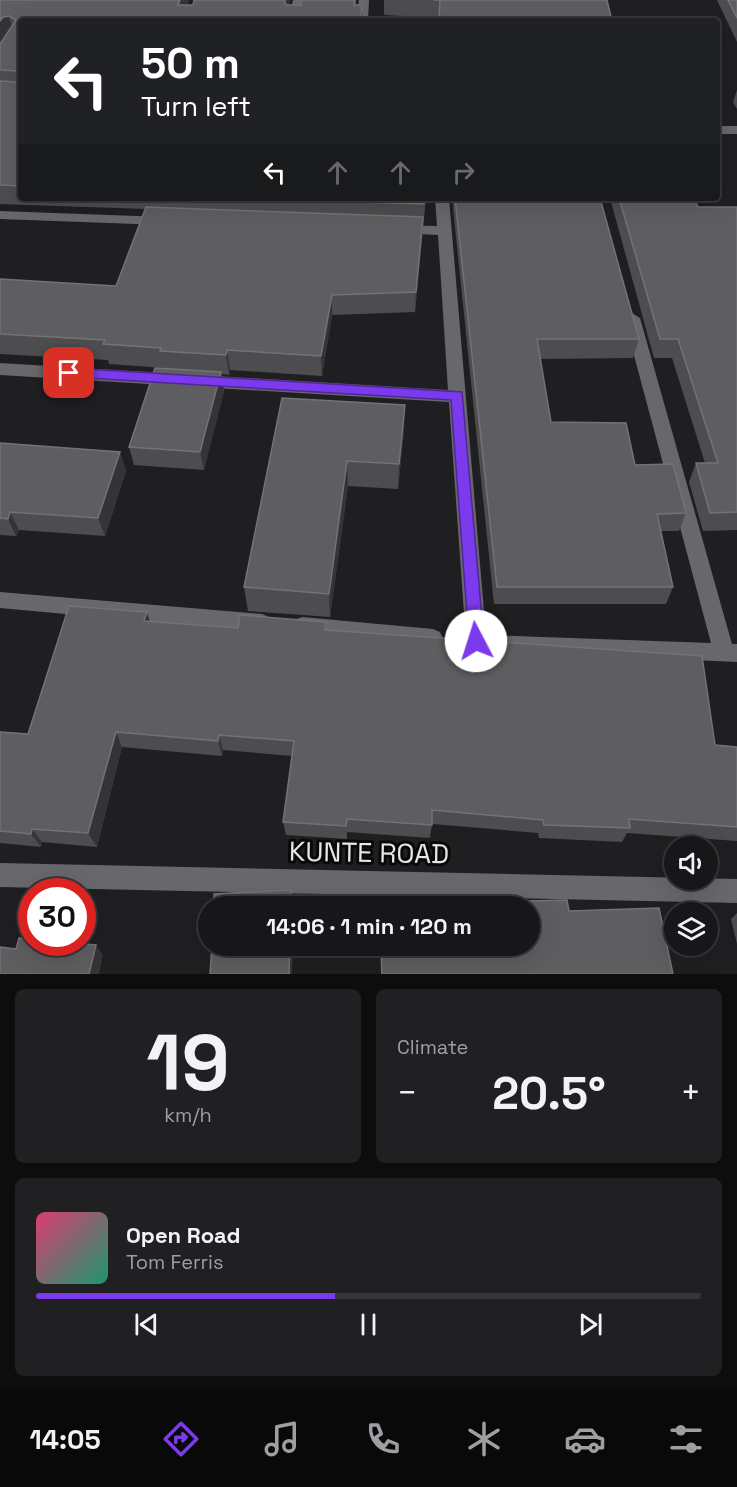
<!DOCTYPE html>
<html lang="en">
<head>
<meta charset="utf-8">
<style>
	body { margin:0; font-family:"Space Grotesk",sans-serif; background:#202023; color:#f1f3f6; height:100vh; display:flex; flex-direction:column; font-size:22px; white-space:nowrap }
	* { box-sizing:border-box; margin:0 }
	p { font-size:20px; color:#9e9fa2 }
	.icon { flex:none; width:33px; height:33px; fill:none; stroke:currentColor; stroke-width:2; stroke-linecap:round; stroke-linejoin:round }
	.map { position:relative; height:974px; overflow:hidden }
	.side { display:flex; flex-direction:column; gap:15px; padding:15px; background:#0d0d0e; flex:1 }
	.side>* { flex:none }
	.hud { position:absolute; left:18px; top:18px; width:702px; height:183px; border-radius:6px; box-shadow:0 6px 24px #0002,0 0 0 2px #363639; background:#202124; color:#fff; overflow:hidden }
	.tools { position:absolute; left:664px; top:836px; display:grid; gap:12px }
	.tools a { display:grid; place-items:center; width:54px; height:54px; border-radius:50%; background:#17171a; box-shadow:0 6px 24px #0002,0 0 0 2px #363639; font-size:30px }
	.speed { position:absolute; left:18px; top:878px; display:flex; gap:12px; font-size:30px; font-weight:700; text-align:center }
	.speed>* { display:grid; place-content:center; width:78px; height:78px; border-radius:50%; background:#17171a; box-shadow:0 6px 24px #0002,0 0 0 2px #363639; line-height:1 }
	.speed .limit { border:9px solid #d22; background:#fff; color:#111 }
	.pin { position:absolute; display:grid; place-items:center; width:51px; height:51px; color:#fff; margin:-26px; border-radius:12px; box-shadow:0 3px 9px #0006 }
	.me { position:absolute; width:66px; margin:-33px; rotate:355deg; stroke-linejoin:round; filter:drop-shadow(0 0 4px #0008) }
	.turn { display:flex; align-items:center; gap:21px; height:126px; padding:0 24px; font-size:27px }
	.turn .icon { width:78px; height:78px; stroke-width:2.5 }
	.turn b { display:block; font-size:42px; line-height:51px }
	.lanes { display:flex; align-items:center; height:57px; padding:0 24px; background:#0003; justify-content:center; gap:30px; direction:ltr }
	.lanes .off { opacity:.35 }
	.big { font-size:45px; font-weight:600; line-height:1.1 }
	.side .widget { flex:1; display:flex; flex-direction:column; justify-content:center; gap:9px; min-width:0; padding:0 21px; border-radius:9px; background:#202023 }
	.side .dial { align-items:center; gap:0 }
	.dial b { font-size:78px; line-height:1 }
	.song { display:flex; align-items:center; gap:18px }
	.cover { width:72px; height:72px; border-radius:9px; background:linear-gradient(135deg,hsl(340 70% 55%),hsl(160 70% 35%)) }
	.played { height:6px; border-radius:3px; background:linear-gradient(90deg,#7c3aed 45%,#363639 45%) }
	.keys { display:flex; justify-content:space-around; direction:ltr }
	.heat { display:flex; justify-content:space-between; align-items:center; font-size:33px; direction:ltr }
	.side .tiles { flex:1; display:grid; gap:15px; grid-template-columns:1fr 1fr }
	.widget:last-child { grid-column:span 2 }
	.trip { position:absolute; left:198px; top:896px; width:342px; height:60px; border-radius:30px; background:#17171a; box-shadow:0 6px 24px #0002,0 0 0 2px #363639; font-weight:600; line-height:60px; text-align:center }
	.tab-bar { display:flex; height:96px; justify-content:space-around; align-items:center; background:#09090a; color:#9e9fa2 }
	.tab-bar .icon { width:42px; height:42px }
	.tab-bar .selected { color:#7c3aed }
	.tab-bar b { font-size:27px; color:#f1f3f6 }
	.map>svg:first-child { display:block }
	.lines { fill:none; stroke-linecap:round; stroke-linejoin:round }
	.lane { fill:#68676b; fill-rule:evenodd }
	.street { fill:#68676b; fill-rule:evenodd }
	.wall { fill:#4d4d50 }
	.shaded-wall { fill:#343437 }
	.building { fill:#5e5e61; stroke:#737376; stroke-width:1.5 }
	.route { fill:#7c3aed; stroke:#51269a; stroke-width:1.5 }
	.labels { text-anchor:middle; stroke-width:6; stroke-linejoin:round; paint-order:stroke }
	.near-street-label { font-size:27px; fill:#e6e6e8; stroke:#09090a }
</style>
</head>
<body>
<div class="map">
<svg width="737" height="974" viewBox="0 0 737 974">
	<rect width="100%" height="100%" fill="#1f1f22"/>
	<g class="lines">
		<path class="lane" d="M359,0H369L368,21H356Z"/>
		<g class="street">
			<path d="M293,0H303L300,21H288Z"/>
			<rect x="717" y="126" width="20" height="8"/>
			<path d="M435,198H449L486,635L711,643L624,318L632,313L640,318L732,644H737V662L490,651L482,648L476,650L469,647L466,641L449,402L0,375V363L448,390L438,235L399,233L392,229L399,225L437,226Z"/>
			<path d="M0,211L164,217L171,221L164,225L0,219Z"/>
			<path d="M0,592L262,614L269,617L272,623L269,629L262,632L0,608Z"/>
			<path d="M302,617L433,629L440,632L443,638L440,644L433,647L302,635L295,632L292,626L295,620Z"/>
			<path d="M0,863L737,879V903L0,887Z"/>
		</g>
	</g>
	<g class="wall">
		<path d="M0,0H189L187,5L290,2L289,5H301V0H356V5L21,21V198H426L415,312L332,315L322,376L230,370L229,375L222,374L224,391L204,470L134,465L129,447L164,368L109,364L108,360L0,354V279L116,286L145,209L0,204Z"/>
		<path d="M384,0H607L439,18L384,15Z"/>
		<path d="M717,0H737V42Z"/>
		<path d="M737,90V109L733,102Z"/>
		<path d="M452,198H600L639,339L633,358L540,359L551,422L635,465L686,513L679,531H661L673,587L666,604H494Z"/>
		<path d="M610,198H694L698,207H737V530L703,531L689,482L696,463H705L672,358H654Z"/>
		<path d="M282,398L404,431L398,489L348,486L330,617L248,611L244,587Z"/>
		<path d="M0,443L120,452L126,471L105,536L19,530L16,536L0,535Z"/>
		<path d="M150,622L238,628L326,630L715,745L737,747V841L627,833L622,842L539,838L538,833L432,824L430,838L347,832V839L286,835L283,822L292,756L223,750L222,756L122,747L97,847L42,842L41,847L0,843V732L28,734Z"/>
		<path d="M484,902L569,911L673,974H381L380,945H530Z"/>
		<path d="M737,913V944L731,919Z"/>
	</g>
	<g class="shaded-wall">
		<path d="M180,0H189L181,21L178,5Z"/>
		<path d="M285,0H290V2L286,20Z"/>
		<path d="M362,5V21H360Z"/>
		<path d="M9,16L14,34L0,46V21L3,17Z"/>
		<path d="M423,217L422,237L415,312L416,292Z"/>
		<path d="M332,295V315L322,376L321,356Z"/>
		<path d="M227,350L230,370L229,375L226,355Z"/>
		<path d="M221,372L224,391L204,470L200,452Z"/>
		<path d="M405,405L404,431L398,489L399,464Z"/>
		<path d="M120,452L126,471L105,536L98,518Z"/>
		<path d="M347,461L348,486L330,617L329,594Z"/>
		<path d="M10,512L19,530L16,536L8,519Z"/>
		<path d="M147,612L152,629L144,621Z"/>
		<path d="M116,732L122,747L97,847L88,833Z"/>
		<path d="M219,735L223,750L222,756L218,741Z"/>
		<path d="M32,829L42,842L41,847L31,834Z"/>
		<path d="M291,890L293,902V906H291Z"/>
		<path d="M96,945L103,955L99,974H89Z"/>
		<path d="M290,945H293L292,974H289Z"/>
	</g>
	<g class="building">
		<path d="M0,0H180L178,5H193L194,0H285V3L287,5H301V0H355L354,5H362L360,21H21V186L0,185V81L17,82V71L0,70V44L16,20L9,16L3,17L0,21Z"/>
		<path d="M434,0H607L612,21H439L440,0Z"/>
		<path d="M728,0H737V18Z"/>
		<path d="M242,198H425L424,204Z"/>
		<path d="M455,198H600L639,339H537L551,422L626,423L635,465L673,464L686,513L657,514L673,587H497Z"/>
		<path d="M619,198H694L698,207H737V512L710,513L696,463H718L678,339H660Z"/>
		<path d="M146,207L423,217L416,292L332,295L321,356L227,350L226,355L160,351L161,348L103,344L105,340L0,334V279L116,286Z"/>
		<path d="M155,368L221,372L200,452L129,447Z"/>
		<path d="M282,398L405,405L399,464L347,461L329,594L244,587Z"/>
		<path d="M0,443L120,452L98,518L10,512L8,519L0,518Z"/>
		<path d="M69,606L147,612L144,621L238,628L240,615L326,622L325,630L702,656L715,745L737,747V827L629,819L630,828L544,825L543,820L432,810V825L347,819L346,826L283,822L294,741L219,735L218,741L116,732L88,833L32,829L31,834L0,831V732L28,734Z"/>
		<path d="M291,890V906H214V894Z"/>
		<path d="M483,898L484,902L567,900L569,911L659,908L673,974H382L381,945H530V906H379V903Z"/>
		<path d="M19,938L32,939V942H63L96,945L89,974H0V947L16,949Z"/>
		<path d="M212,945H290L289,974H210Z"/>
	</g>
	<path class="route" d="M69,368L462,392L484,641L482,646L476,648L471,646L469,641L451,400L69,377L62,373Z"/>
	<g class="labels">
		<g class="near-street-label">
			<text transform="translate(369 853) rotate(1)" y="9">KUNTE ROAD</text>
		</g>
	</g>
</svg>
<div class="tools">
<a><svg class="icon" aria-label="sound" viewBox="0 0 24 24"><path d="M4 9h4l5-4v14l-5-4H4zM17 9q2 3 0 6"/></svg></a>
<a><svg class="icon" aria-label="layers" viewBox="0 0 24 24"><path d="M12 4l9 5-9 5-9-5zM3 14l9 5 9-5"/></svg></a>
</div>
<div class="speed"><div class="limit">30</div></div>
<div class="pin" style="left:69px;top:373px;background:#d93025"><svg class="icon" aria-label="arrive" viewBox="0 0 24 24"><path d="M6 21V4h12l-3 4 3 4H6"/></svg></div>
<svg class="me" style="left:476px;top:641px" viewBox="-20 -20 40 40"><circle r="19" fill="#fff"/><path d="M0-13L10 11 0 6-10 11z" fill="#7c3aed"/></svg>
<div class="trip">14:06 · 1 min · 120 m</div>
<div class="hud">
<div class="turn"><svg class="icon" aria-label="left" viewBox="0 0 24 24"><path d="M17 20v-9H6M10 6l-5 5 5 5"/></svg><div><b>50 m</b>Turn left</div></div>
<div class="lanes"><svg class="icon" aria-label="left" viewBox="0 0 24 24"><path d="M17 20v-9H6M10 6l-5 5 5 5"/></svg><svg class="icon off" aria-label="ahead" viewBox="0 0 24 24"><path d="M12 20V5M6 11l6-6 6 6"/></svg><svg class="icon off" aria-label="ahead" viewBox="0 0 24 24"><path d="M12 20V5M6 11l6-6 6 6"/></svg><svg class="icon off" aria-label="right" viewBox="0 0 24 24"><path d="M7 20v-9h11M14 6l5 5-5 5"/></svg></div>
</div>
</div>
<section class="side">
<div class="tiles">
<div class="widget dial"><b>19</b><p>km/h</p></div>
<div class="widget"><p>Climate</p>
<div class="heat"><a>−</a><b class="big">20.5°</b><a>+</a></div>
</div>
<div class="widget">
<div class="song"><i class="cover"></i><div><b>Open Road</b><p>Tom Ferris</p></div></div>
<div class="played"></div>
<div class="keys"><svg class="icon" aria-label="previous" viewBox="0 0 24 24"><path d="M18 5L8 12l10 7zM5 5v14"/></svg><svg class="icon" aria-label="pause" viewBox="0 0 24 24"><path d="M8 5v14M16 5v14"/></svg><svg class="icon" aria-label="next" viewBox="0 0 24 24"><path d="M6 5l10 7-10 7zM19 5v14"/></svg></div>
</div>
</div>
</section>
<nav class="tab-bar">
<b>14:05</b>
<svg class="icon selected" aria-label="directions" viewBox="0 0 24 24"><path d="M12 3l9 9-9 9-9-9zM9 14v-3h6M13 9l2 2-2 2"/></svg>
<svg class="icon" aria-label="music" viewBox="0 0 24 24"><path d="M9 18V5l10-2v13"/><circle cx="6" cy="18" r="3"/><circle cx="16" cy="16" r="3"/></svg>
<svg class="icon" aria-label="phone" viewBox="0 0 24 24"><path d="M5 4h4l2 5-3 2q2 4 5 5l2-3 5 2v4C11 20 4 13 5 4z"/></svg>
<svg class="icon" aria-label="climate" viewBox="0 0 24 24"><path d="M12 3v18M4 7l16 10M4 17L20 7"/></svg>
<svg class="icon" aria-label="car" viewBox="0 0 24 24"><path d="M5 17H2v-5l4-1 3-4h7l3 4 3 1v5h-3M9 17h6M6 11h13"/><circle cx="7" cy="17" r="2"/><circle cx="17" cy="17" r="2"/></svg>
<svg class="icon" aria-label="filters" viewBox="0 0 24 24"><path d="M4 7h16M4 17h16"/><circle cx="9" cy="7" r="2"/><circle cx="15" cy="17" r="2"/></svg>
</nav>
</body>
</html>
